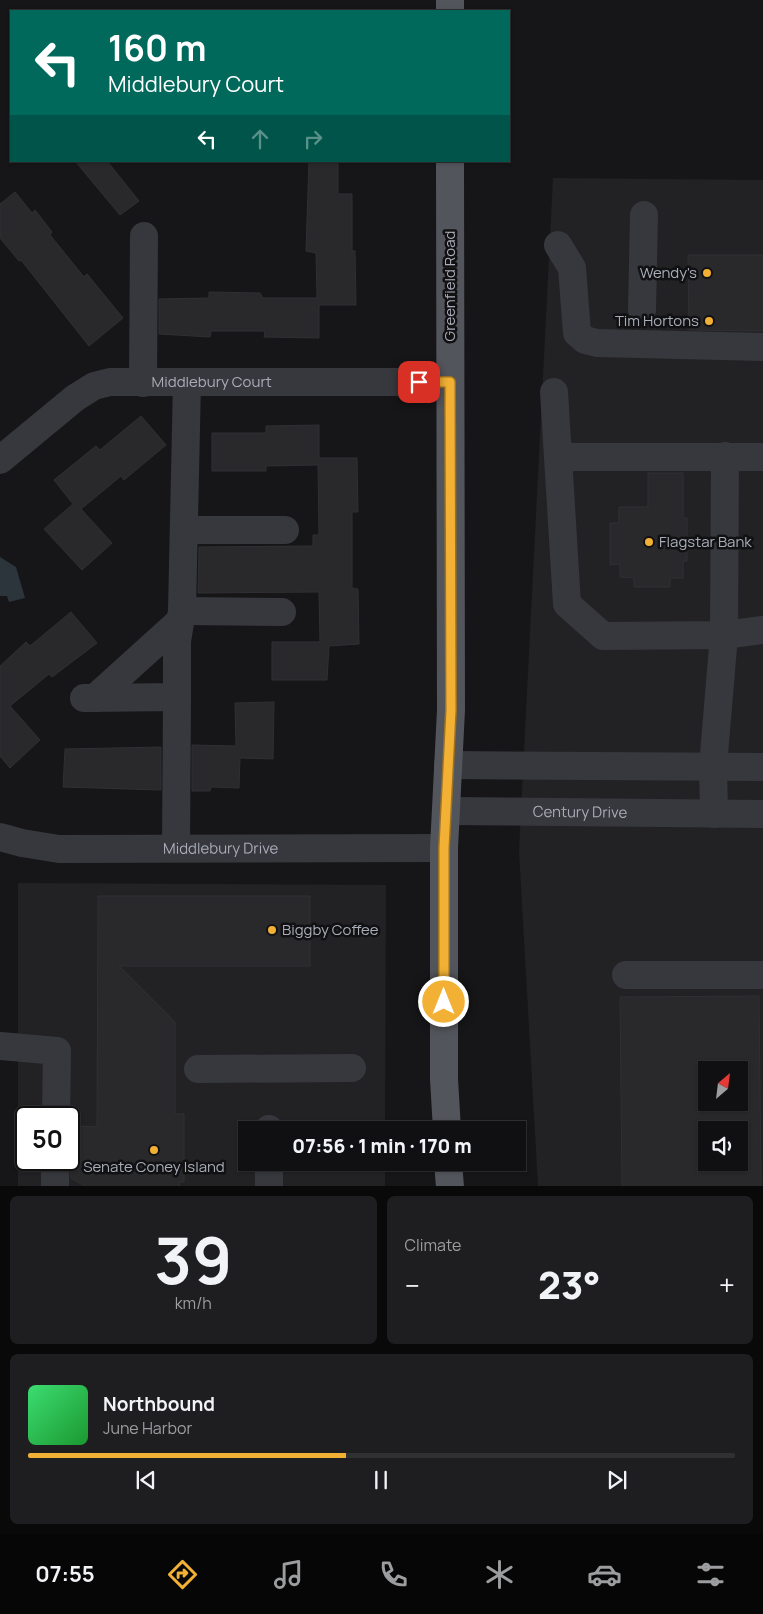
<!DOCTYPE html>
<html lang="en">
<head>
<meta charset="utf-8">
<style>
	body { margin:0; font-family:Manrope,sans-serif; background:#1e1e20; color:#f1f3f6; height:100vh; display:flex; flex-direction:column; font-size:19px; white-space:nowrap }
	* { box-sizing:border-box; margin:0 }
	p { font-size:16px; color:#9c9d9f }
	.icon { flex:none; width:28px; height:28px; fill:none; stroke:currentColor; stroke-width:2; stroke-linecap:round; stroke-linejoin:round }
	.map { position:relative; height:1186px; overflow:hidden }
	.drawer { display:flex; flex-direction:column; gap:10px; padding:10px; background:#09090a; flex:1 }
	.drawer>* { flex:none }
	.guide { position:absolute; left:10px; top:10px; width:500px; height:152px; border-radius:0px; box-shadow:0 1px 4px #0004,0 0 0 1px #303032; background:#00695c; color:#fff; overflow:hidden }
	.needle { width:32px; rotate:28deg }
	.buttons { position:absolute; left:698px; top:1061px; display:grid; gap:10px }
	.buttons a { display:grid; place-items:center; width:50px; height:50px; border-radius:0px; background:#101012; box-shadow:0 1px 4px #0004,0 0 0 1px #303032; font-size:25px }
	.speed { position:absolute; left:15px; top:1106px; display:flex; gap:10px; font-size:25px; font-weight:700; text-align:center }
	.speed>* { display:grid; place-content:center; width:65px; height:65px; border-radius:50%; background:#101012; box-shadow:0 1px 4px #0004,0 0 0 1px #303032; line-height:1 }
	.speed .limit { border:2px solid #111; border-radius:8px; background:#fff; color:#111 }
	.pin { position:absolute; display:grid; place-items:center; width:42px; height:42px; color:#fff; margin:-21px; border-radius:10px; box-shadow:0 2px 8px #0006 }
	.me { position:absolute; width:55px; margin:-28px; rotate:0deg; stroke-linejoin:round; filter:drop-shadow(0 0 4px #0008) }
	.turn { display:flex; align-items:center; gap:18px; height:105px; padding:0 15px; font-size:22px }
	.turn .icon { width:65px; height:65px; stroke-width:2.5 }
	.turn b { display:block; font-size:35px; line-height:42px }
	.lanes { display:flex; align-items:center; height:48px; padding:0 15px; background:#0003; justify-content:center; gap:25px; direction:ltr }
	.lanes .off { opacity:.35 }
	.big { font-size:38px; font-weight:800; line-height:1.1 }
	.drawer .card { flex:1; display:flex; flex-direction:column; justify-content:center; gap:8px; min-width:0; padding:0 18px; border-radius:8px; background:#1e1e20 }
	.drawer .dial { align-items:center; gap:0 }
	.dial b { font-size:65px; line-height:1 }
	.song { display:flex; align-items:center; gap:15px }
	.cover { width:60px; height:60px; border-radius:8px; background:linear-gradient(135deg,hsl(140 70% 55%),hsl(130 70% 35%)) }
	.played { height:5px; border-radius:2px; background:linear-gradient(90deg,#f2b134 45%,#303032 45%) }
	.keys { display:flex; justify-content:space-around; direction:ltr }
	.heat { display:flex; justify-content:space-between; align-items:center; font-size:28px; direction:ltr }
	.drawer .tiles { flex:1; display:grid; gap:10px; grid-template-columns:1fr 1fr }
	.card:last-child { grid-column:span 2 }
	.trip { position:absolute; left:238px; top:1121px; width:288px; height:50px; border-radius:0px; background:#101012; box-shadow:0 1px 4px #0004,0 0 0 1px #303032; font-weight:800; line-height:50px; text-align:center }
	.tabs { display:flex; height:80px; justify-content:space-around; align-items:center; background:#060607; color:#9c9d9f }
	.tabs .icon { width:35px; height:35px }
	.tabs .selected { color:#f2b134 }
	.tabs b { font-size:22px; color:#f1f3f6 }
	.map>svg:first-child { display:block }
	.built { fill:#222225; fill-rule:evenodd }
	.water { fill:#2c353c }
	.building { fill:#29292c; stroke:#303034; fill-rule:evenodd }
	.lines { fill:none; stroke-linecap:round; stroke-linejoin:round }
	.minor { stroke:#37383d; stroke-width:28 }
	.major { stroke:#53555c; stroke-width:28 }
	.route-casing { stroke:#9d7322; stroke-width:12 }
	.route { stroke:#f2b134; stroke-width:9 }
	.poi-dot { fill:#f2b134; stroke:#111113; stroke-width:2 }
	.labels { text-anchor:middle; stroke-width:5; stroke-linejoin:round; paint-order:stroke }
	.poi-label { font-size:15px; fill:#a8adb8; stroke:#111113; text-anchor:end }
	.street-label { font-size:15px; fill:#a8adb8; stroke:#111113 }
</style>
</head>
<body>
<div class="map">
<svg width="763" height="1187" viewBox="0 0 763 1187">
	<rect width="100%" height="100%" fill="#161618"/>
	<g class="built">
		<path d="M553,178L763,180V1186H538L519,851ZM706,1070H739V1102H706ZM706,1130H739V1162H706Z"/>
		<path d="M18,883L386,885L385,1130H246V1162L385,1163V1186L18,1187ZM26,1118H69V1160H26Z"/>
	</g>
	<path class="water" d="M0,557L16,567L25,598L9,602L7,596H0Z"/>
	<g class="building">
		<path d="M75,161H107L139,201L120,215Z"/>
		<path d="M309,161H338V194H352V251H355L356,305H319V338L264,337L265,331H211L210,337L159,334V299L209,298V292L260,293L263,298H317L316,253L306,251Z"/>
		<path d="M15,192L32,213L35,210L52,232L50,235L84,277L87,274L123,318L89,346L21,260L19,261L0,238V204Z"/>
		<path d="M688,255H763V331L689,330Z"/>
		<path d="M141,416L166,445L124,480L121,476L81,509L112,543L82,570L44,529L73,504L54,480L96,446L100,450Z"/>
		<path d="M319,425V458H357L358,512H352V588L358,589L359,644L329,646L327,680H272V642H320L319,592L198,593L199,547L313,546V535H319L318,465L266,466V471H212V433H266V426Z"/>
		<path d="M648,473H683V518H687V561H683V578H670V587H634V578L620,577V564L610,565V523H619V507H648Z"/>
		<path d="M71,612L97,643L52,677L49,674L10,706L40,740L10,768L0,756V666L26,642L30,646Z"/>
		<path d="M274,702L273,759L240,758L239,788L211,787L210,791H192V745L236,746L235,703Z"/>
		<path d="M161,747V790L63,787L65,749Z"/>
		<path d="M98,896H310V966H119L175,1022V1114H184V1182H179L180,1187H86L71,1178L69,1131H78V1126L97,1127Z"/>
		<path d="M759,996L761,1187H622L620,997ZM706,1070H739V1102H706ZM706,1130H739V1162H706Z"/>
	</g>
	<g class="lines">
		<g class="minor">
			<path d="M558,245L572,268L577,333L585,340L597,343L763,347"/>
			<path d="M642,310L644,215"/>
			<path d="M143,383L144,236"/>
			<path d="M554,392L567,604L603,636L724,635L763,630"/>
			<path d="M558,457H763"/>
			<path id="s1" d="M0,460L75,398L94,386L110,382H449"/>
			<path d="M184,530H285"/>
			<path d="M182,611L282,612"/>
			<path d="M84,698L177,697V641L182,611L187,382"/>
			<path d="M95,698L179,622"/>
			<path d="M448,765L763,767"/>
			<path id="s2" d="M446,811L763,814"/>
			<path d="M714,814L713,766L724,635L725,456"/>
			<path id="s3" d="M0,837L22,843L59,849L444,848"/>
			<path d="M176,848L177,697"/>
			<path d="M626,975H763"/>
			<path d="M0,1046L57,1051L56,1118"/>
			<path d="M198,1069L352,1068"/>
			<path d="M269,1130V1129"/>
			<path d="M55,1160V1187"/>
			<path d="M269,1187V1162"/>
		</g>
		<g class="major">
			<path d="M450,0V11"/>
			<path d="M447,1130L444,1079V848L451,710L450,161"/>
			<path d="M448,1162L450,1187"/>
		</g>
	</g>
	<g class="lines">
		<g class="route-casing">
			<path id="route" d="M419,382H450L451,710L444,848V1002"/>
		</g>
		<use href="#route" class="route"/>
	</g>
	<g class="poi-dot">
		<circle cx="707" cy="273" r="5"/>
		<circle cx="709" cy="321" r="5"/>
		<circle cx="649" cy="542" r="5"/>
		<circle cx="272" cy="930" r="5"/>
		<circle cx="154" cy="1150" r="5"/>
	</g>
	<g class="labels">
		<g class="poi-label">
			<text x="697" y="278">Wendy's</text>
			<text x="699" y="326">Tim Hortons</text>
			<text x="659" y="547" text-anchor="start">Flagstar Bank</text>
			<text x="282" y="935" text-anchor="start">Biggby Coffee</text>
			<text x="154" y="1172" text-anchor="middle">Senate Coney Island</text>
		</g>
		<g class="street-label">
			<text transform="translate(450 286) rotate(-90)" y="5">Greenfield Road</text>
			<text dy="5" stroke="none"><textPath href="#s1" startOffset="238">Middlebury Court</textPath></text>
			<text dy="5" stroke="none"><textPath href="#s2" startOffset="134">Century Drive</textPath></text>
			<text dy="5" stroke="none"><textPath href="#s3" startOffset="222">Middlebury Drive</textPath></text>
		</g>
	</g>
</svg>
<div class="buttons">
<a><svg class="needle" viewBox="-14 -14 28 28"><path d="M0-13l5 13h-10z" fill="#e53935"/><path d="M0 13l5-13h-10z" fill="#9c9d9f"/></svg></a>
<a><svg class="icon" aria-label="sound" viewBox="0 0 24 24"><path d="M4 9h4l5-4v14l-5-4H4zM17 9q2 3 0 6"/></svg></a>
</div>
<div class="speed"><div class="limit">50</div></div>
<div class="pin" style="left:419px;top:382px;background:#d93025"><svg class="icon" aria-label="arrive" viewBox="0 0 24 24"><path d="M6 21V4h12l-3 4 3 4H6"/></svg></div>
<svg class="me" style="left:444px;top:1002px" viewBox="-20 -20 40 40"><circle r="17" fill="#f2b134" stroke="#fff" stroke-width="3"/><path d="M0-11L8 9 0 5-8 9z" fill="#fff"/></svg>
<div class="trip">07:56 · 1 min · 170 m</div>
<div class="guide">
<div class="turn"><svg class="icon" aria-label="left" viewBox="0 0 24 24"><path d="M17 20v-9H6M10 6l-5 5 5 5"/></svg><div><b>160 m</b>Middlebury Court</div></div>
<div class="lanes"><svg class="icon" aria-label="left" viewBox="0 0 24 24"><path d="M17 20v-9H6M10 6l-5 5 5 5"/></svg><svg class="icon off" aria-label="ahead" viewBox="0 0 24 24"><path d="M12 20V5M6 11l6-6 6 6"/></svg><svg class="icon off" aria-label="right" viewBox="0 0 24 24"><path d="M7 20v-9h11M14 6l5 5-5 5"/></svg></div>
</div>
</div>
<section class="drawer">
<div class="tiles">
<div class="card dial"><b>39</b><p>km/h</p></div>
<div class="card"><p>Climate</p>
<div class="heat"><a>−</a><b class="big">23°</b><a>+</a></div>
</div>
<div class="card">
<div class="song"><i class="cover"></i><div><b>Northbound</b><p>June Harbor</p></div></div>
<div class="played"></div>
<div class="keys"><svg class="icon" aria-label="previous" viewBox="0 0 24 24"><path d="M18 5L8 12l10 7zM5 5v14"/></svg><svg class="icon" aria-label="pause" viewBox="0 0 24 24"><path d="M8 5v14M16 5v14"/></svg><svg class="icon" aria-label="next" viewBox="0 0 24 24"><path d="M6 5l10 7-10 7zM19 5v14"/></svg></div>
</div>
</div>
</section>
<nav class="tabs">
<b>07:55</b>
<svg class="icon selected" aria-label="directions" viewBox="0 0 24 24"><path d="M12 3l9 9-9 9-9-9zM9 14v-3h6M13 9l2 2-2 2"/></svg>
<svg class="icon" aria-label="music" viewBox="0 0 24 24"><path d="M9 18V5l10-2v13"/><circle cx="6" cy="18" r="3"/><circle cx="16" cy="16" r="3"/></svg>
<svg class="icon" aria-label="phone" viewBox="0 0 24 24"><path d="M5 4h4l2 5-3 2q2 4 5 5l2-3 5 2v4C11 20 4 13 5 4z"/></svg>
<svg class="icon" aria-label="climate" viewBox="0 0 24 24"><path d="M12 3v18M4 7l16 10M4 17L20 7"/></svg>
<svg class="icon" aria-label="car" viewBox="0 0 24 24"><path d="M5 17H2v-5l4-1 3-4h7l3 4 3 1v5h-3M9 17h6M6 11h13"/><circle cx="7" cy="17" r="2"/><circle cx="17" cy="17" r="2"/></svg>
<svg class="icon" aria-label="filters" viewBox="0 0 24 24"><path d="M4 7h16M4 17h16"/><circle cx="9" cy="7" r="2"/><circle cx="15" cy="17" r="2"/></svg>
</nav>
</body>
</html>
